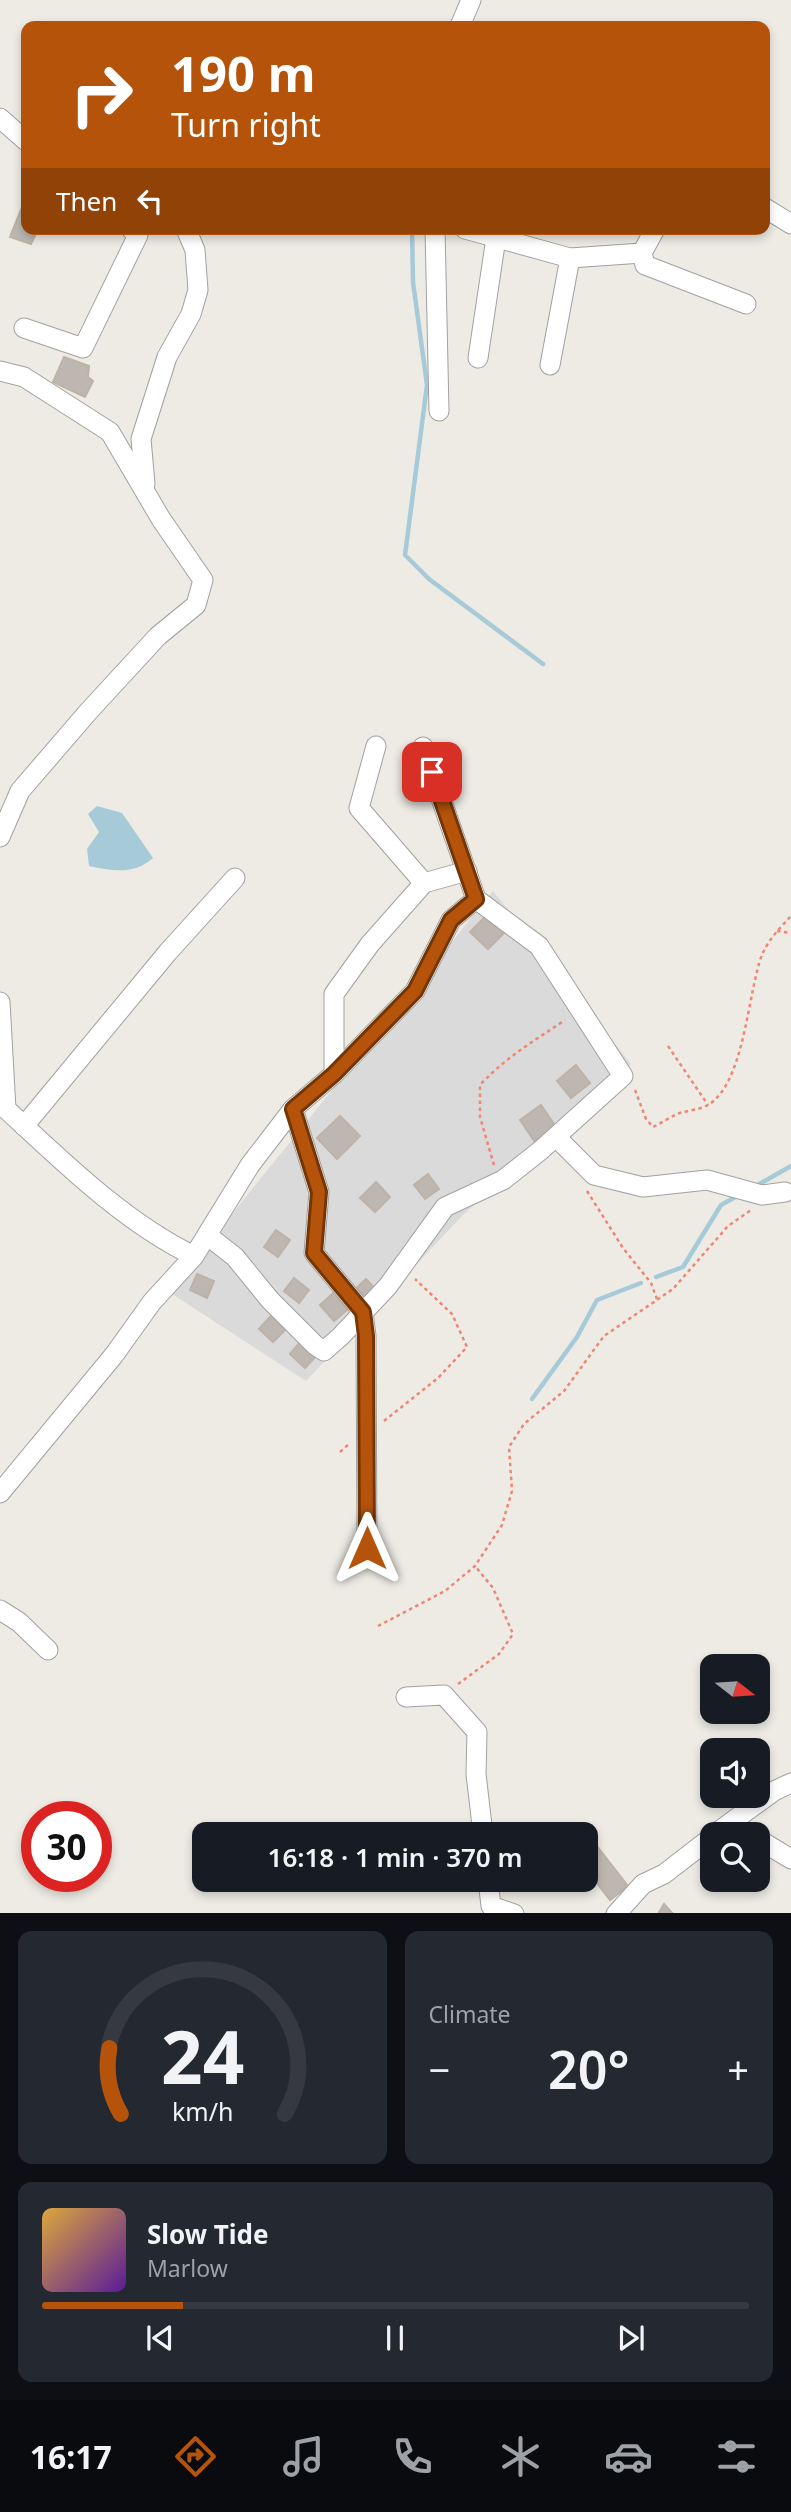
<!DOCTYPE html>
<html lang="en">
<head>
<meta charset="utf-8">
<style>
	body { margin:0; font-family:"Noto Sans",sans-serif; background:#242831; color:#f1f3f6; height:100vh; display:flex; flex-direction:column; font-size:26px; white-space:nowrap }
	* { box-sizing:border-box; margin:0 }
	p { font-size:23px; color:#9ea1a6 }
	.icon { flex:none; width:38px; height:38px; fill:none; stroke:currentColor; stroke-width:2; stroke-linecap:round; stroke-linejoin:round }
	.map { position:relative; height:1913px; overflow:hidden }
	.drawer { display:flex; flex-direction:column; gap:18px; padding:18px; background:#0d0f14; flex:1 }
	.drawer>* { flex:none }
	.banner { position:absolute; left:21px; top:21px; width:749px; height:214px; border-radius:14px; box-shadow:0 4px 10px #0003; background:#b45309; color:#fff; overflow:hidden }
	.needle { width:46px; rotate:107deg }
	.tools { position:absolute; left:700px; top:1654px; display:grid; gap:14px }
	.tools a { display:grid; place-items:center; width:70px; height:70px; border-radius:14px; background:#171b24; box-shadow:0 4px 10px #0003; font-size:35px }
	.speed { position:absolute; left:21px; top:1801px; display:flex; gap:14px; font-size:35px; font-weight:700; text-align:center }
	.speed>* { display:grid; place-content:center; width:91px; height:91px; border-radius:50%; background:#171b24; box-shadow:0 4px 10px #0003; line-height:1 }
	.speed .limit { border:10px solid #d22; background:#fff; color:#111 }
	.pin { position:absolute; display:grid; place-items:center; width:60px; height:60px; color:#fff; margin:-30px; border-radius:14px; box-shadow:0 4px 10px #0006 }
	.me { position:absolute; width:77px; margin:-38px; rotate:0deg; stroke-linejoin:round; filter:drop-shadow(0 0 5px #0008) }
	.turn { display:flex; align-items:center; gap:24px; height:147px; padding:0 35px; font-size:32px }
	.turn .icon { width:91px; height:91px; stroke-width:2.5 }
	.turn b { display:block; font-size:49px; line-height:60px }
	.then { display:flex; align-items:center; height:66px; padding:0 35px; background:#0003; gap:14px; font-size:26px }
	.big { font-size:52px; font-weight:600; line-height:1.1 }
	.drawer .tile { flex:1; display:flex; flex-direction:column; justify-content:center; gap:10px; min-width:0; padding:0 24px; border-radius:14px; background:#242831 }
	.drawer .dial { align-items:center; gap:0 }
	.dial svg { height:182px; overflow:visible; fill:none; stroke:#363941; stroke-width:7; stroke-linecap:round; text-anchor:middle }
	.dial text { fill:#f1f3f6; stroke:none }
	.song { display:flex; align-items:center; gap:21px }
	.cover { width:84px; height:84px; border-radius:10px; background:linear-gradient(135deg,hsl(40 70% 55%),hsl(270 70% 35%)) }
	.played { height:7px; border-radius:4px; background:linear-gradient(90deg,#b45309 20%,#363941 20%) }
	.keys { display:flex; justify-content:space-around; direction:ltr }
	.heat { display:flex; justify-content:space-between; align-items:center; font-size:38px; direction:ltr }
	.drawer .tiles { flex:1; display:grid; gap:18px; grid-template-columns:1fr 1fr }
	.tile:last-child { grid-column:span 2 }
	.trip { position:absolute; left:192px; top:1822px; width:406px; height:70px; border-radius:14px; background:#171b24; box-shadow:0 4px 10px #0003; font-weight:600; line-height:70px; text-align:center }
	.dock { display:flex; height:112px; justify-content:space-around; align-items:center; background:#090b0e; color:#9ea1a6 }
	.dock .icon { width:49px; height:49px }
	.dock .current { color:#b45309 }
	.dock b { font-size:32px; color:#f1f3f6 }
	.map>svg:first-child { display:block }
	.residential { fill:#dbdada }
	.water { fill:#a7cad8 }
	.lines { fill:none; stroke-linecap:round; stroke-linejoin:round }
	.stream { stroke:#a7cad8; stroke-width:4.5 }
	.building { fill:#beb7b1; stroke:#beb2a7; stroke-width:2 }
	.minor-casing { stroke:#a1a1a1; stroke-width:21 }
	.path { stroke:#ee8674; stroke-width:2.5; stroke-dasharray:3.5 3.5; stroke-linecap:butt }
	.minor { stroke:#fff; stroke-width:19 }
	.route-casing { stroke:#753606; stroke-width:18 }
	.route { stroke:#b45309; stroke-width:12 }
</style>
</head>
<body>
<div class="map">
<svg width="791" height="1914" viewBox="0 0 791 1914">
	<rect width="100%" height="100%" fill="#edebe4"/>
	<path class="residential" d="M493,891L631,1064L463,1215L306,1381L169,1292Z"/>
	<path class="water" d="M97,806L122,813L153,858C134,875 113,871 89,866L87,849L99,832L88,814Z"/>
	<g class="lines">
		<g class="stream">
			<path d="M412,229L413,282L427,385L405,555L429,579L543,664"/>
			<path d="M756,1186L791,1166"/>
			<path d="M656,1277L683,1267L721,1205L739,1195"/>
			<path d="M532,1399L577,1337L597,1300L641,1283"/>
		</g>
	</g>
	<g class="building">
		<path d="M26,197V229H38L31,244L10,237Z"/>
		<path d="M64,357L89,366L88,377L93,381L85,397L53,382Z"/>
		<path d="M488,914L506,931L488,949L470,932Z"/>
		<path d="M576,1065L590,1083L571,1098L557,1081Z"/>
		<path d="M541,1105L556,1127L535,1142L520,1120Z"/>
		<path d="M340,1116L360,1136L337,1159L317,1138Z"/>
		<path d="M428,1174L439,1189L425,1199L414,1185Z"/>
		<path d="M376,1182L390,1197L375,1212L360,1198Z"/>
		<path d="M276,1230L290,1240L278,1257L264,1247Z"/>
		<path d="M197,1274L214,1281L207,1298L190,1290Z"/>
		<path d="M294,1278L309,1290L299,1303L284,1291Z"/>
		<path d="M366,1279L377,1291L361,1305L351,1293Z"/>
		<path d="M340,1287L354,1304L334,1321L320,1305Z"/>
		<path d="M271,1316L286,1329L273,1342L259,1329Z"/>
		<path d="M302,1340L318,1354L305,1368L290,1354Z"/>
		<path d="M593,1841L628,1886L610,1900L586,1869V1846Z"/>
		<path d="M664,1904L673,1914H658Z"/>
	</g>
	<g class="lines">
		<g class="minor-casing">
			<g id="minor">
				<path d="M460,26L471,0"/>
				<path d="M0,118L26,141"/>
				<path d="M765,208L791,224"/>
				<path d="M435,229L439,411"/>
				<path d="M465,229L570,258L642,253L655,229"/>
				<path d="M642,253L645,265L746,304"/>
				<path d="M24,328L83,348L138,235L131,229"/>
				<path d="M478,358L496,238"/>
				<path d="M550,365L570,258"/>
				<path d="M0,371L24,377L110,432L161,519L203,580L196,605L158,636L88,712L20,791L0,837"/>
				<path d="M145,484L141,439L167,357L191,314L198,290L195,250L186,229"/>
				<path d="M376,746L359,808L424,883"/>
				<path d="M423,747L476,899"/>
				<path d="M0,1002L6,1109C62,1161 125,1223 194,1256"/>
				<path d="M334,1074V994L370,944L424,883L467,871"/>
				<path d="M293,1109L319,1192L314,1253L363,1312L366,1336L367,1548"/>
				<path d="M24,1126L168,952L235,878"/>
				<path d="M556,1137L594,1175L643,1187L707,1180L762,1195L785,1192"/>
				<path d="M0,1493L114,1355L152,1302L194,1256L250,1165L293,1109L334,1074L415,991L451,920L476,899L539,946L623,1076L541,1150L503,1180L445,1207L388,1286L341,1336L324,1351L315,1345L270,1300L235,1257L207,1235"/>
				<path d="M0,1610L19,1622L48,1650"/>
				<path d="M406,1697L444,1695L477,1732L476,1774L483,1834"/>
				<path d="M715,1834L774,1791L791,1783"/>
				<path d="M758,1839L791,1859"/>
				<path d="M488,1880L491,1906L514,1914"/>
				<path d="M616,1914L643,1884L664,1874L712,1837"/>
			</g>
		</g>
		<g class="path">
			<path d="M777,931L791,933"/>
			<path d="M668,1046L708,1105"/>
			<path d="M635,1090L646,1119L653,1127C661,1123 669,1118 677,1114C687,1110 700,1110 708,1105C745,1083 748,990 762,955C768,940 780,928 791,916"/>
			<path d="M494,1165L480,1117V1085C506,1057 534,1041 565,1020"/>
			<path d="M587,1191L623,1248L651,1283L657,1299"/>
			<path d="M384,1421L438,1378L467,1347L452,1314L415,1279"/>
			<path d="M340,1452L349,1444"/>
			<path d="M378,1626L445,1591L475,1566L502,1525L512,1491L509,1447L524,1424L564,1391L604,1336L673,1289L728,1226L751,1210"/>
			<path d="M458,1684L499,1654L513,1634L493,1588L475,1566"/>
		</g>
		<use href="#minor" class="minor"/>
	</g>
	<g class="lines">
		<g class="route-casing">
			<path id="route" d="M367,1548L366,1336L363,1312L314,1253L319,1192L293,1109L334,1074L415,991L451,920L476,899L432,772"/>
		</g>
		<use href="#route" class="route"/>
	</g>
</svg>
<div class="tools">
<a><svg class="needle" viewBox="-14 -14 28 28"><path d="M0-13l5 13h-10z" fill="#e53935"/><path d="M0 13l5-13h-10z" fill="#9ea1a6"/></svg></a>
<a><svg class="icon" aria-label="sound" viewBox="0 0 24 24"><path d="M4 9h4l5-4v14l-5-4H4zM17 9q2 3 0 6"/></svg></a>
<a><svg class="icon" aria-label="search" viewBox="0 0 24 24"><circle cx="10" cy="10" r="6"/><path d="M15 15l6 6"/></svg></a>
</div>
<div class="speed"><div class="limit">30</div></div>
<div class="pin" style="left:432px;top:772px;background:#d93025"><svg class="icon" aria-label="arrive" viewBox="0 0 24 24"><path d="M6 21V4h12l-3 4 3 4H6"/></svg></div>
<svg class="me" style="left:367px;top:1548px" viewBox="-20 -20 40 40"><path d="M0-17L14 15 0 8-14 15z" fill="#b45309" stroke="#fff" stroke-width="4"/></svg>
<div class="trip">16:18 · 1 min · 370 m</div>
<div class="banner">
<div class="turn"><svg class="icon" aria-label="right" viewBox="0 0 24 24"><path d="M7 20v-9h11M14 6l5 5-5 5"/></svg><div><b>190 m</b>Turn right</div></div>
<div class="then">Then<svg class="icon" aria-label="left" viewBox="0 0 24 24"><path d="M17 20v-9H6M10 6l-5 5 5 5"/></svg></div>
</div>
</div>
<section class="drawer">
<div class="tiles">
<div class="tile dial"><svg viewBox="0 0 100 80">
<path d="M14 69A42 42 0 1 1 86 69"/>
<path d="M14 69A42 42 0 0 1 9 40" stroke="#b45309"/>
<text x="50" y="56" font-size="32" font-weight="700">24</text>
<text x="50" y="72" font-size="11">km/h</text>
</svg></div>
<div class="tile"><p>Climate</p>
<div class="heat"><a>−</a><b class="big">20°</b><a>+</a></div>
</div>
<div class="tile">
<div class="song"><i class="cover"></i><div><b>Slow Tide</b><p>Marlow</p></div></div>
<div class="played"></div>
<div class="keys"><svg class="icon" aria-label="previous" viewBox="0 0 24 24"><path d="M18 5L8 12l10 7zM5 5v14"/></svg><svg class="icon" aria-label="pause" viewBox="0 0 24 24"><path d="M8 5v14M16 5v14"/></svg><svg class="icon" aria-label="next" viewBox="0 0 24 24"><path d="M6 5l10 7-10 7zM19 5v14"/></svg></div>
</div>
</div>
</section>
<nav class="dock">
<b>16:17</b>
<svg class="icon current" aria-label="directions" viewBox="0 0 24 24"><path d="M12 3l9 9-9 9-9-9zM9 14v-3h6M13 9l2 2-2 2"/></svg>
<svg class="icon" aria-label="music" viewBox="0 0 24 24"><path d="M9 18V5l10-2v13"/><circle cx="6" cy="18" r="3"/><circle cx="16" cy="16" r="3"/></svg>
<svg class="icon" aria-label="phone" viewBox="0 0 24 24"><path d="M5 4h4l2 5-3 2q2 4 5 5l2-3 5 2v4C11 20 4 13 5 4z"/></svg>
<svg class="icon" aria-label="climate" viewBox="0 0 24 24"><path d="M12 3v18M4 7l16 10M4 17L20 7"/></svg>
<svg class="icon" aria-label="car" viewBox="0 0 24 24"><path d="M5 17H2v-5l4-1 3-4h7l3 4 3 1v5h-3M9 17h6M6 11h13"/><circle cx="7" cy="17" r="2"/><circle cx="17" cy="17" r="2"/></svg>
<svg class="icon" aria-label="filters" viewBox="0 0 24 24"><path d="M4 7h16M4 17h16"/><circle cx="9" cy="7" r="2"/><circle cx="15" cy="17" r="2"/></svg>
</nav>
</body>
</html>
